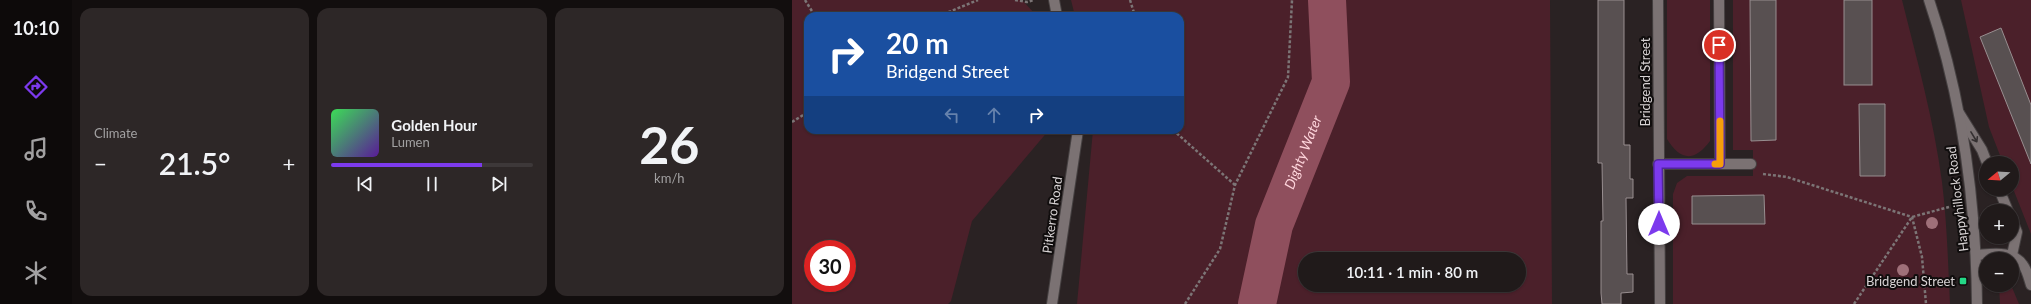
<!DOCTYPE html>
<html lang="en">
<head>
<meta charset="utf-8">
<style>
	body { margin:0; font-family:Lato,sans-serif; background:#2d2727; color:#f1f3f6; height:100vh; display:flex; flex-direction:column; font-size:15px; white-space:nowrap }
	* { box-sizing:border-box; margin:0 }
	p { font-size:13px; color:#a2a1a2 }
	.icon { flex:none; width:22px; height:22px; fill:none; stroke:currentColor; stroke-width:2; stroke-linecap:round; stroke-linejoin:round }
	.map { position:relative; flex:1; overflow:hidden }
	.details { display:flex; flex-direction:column; gap:8px; padding:8px; background:#120e0e; width:720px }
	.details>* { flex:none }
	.top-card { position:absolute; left:12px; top:12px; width:380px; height:122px; border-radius:12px; box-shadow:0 1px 3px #0004,0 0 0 1px #3d3839; background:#1a4fa0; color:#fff; overflow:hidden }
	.needle { width:26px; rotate:252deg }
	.controls { position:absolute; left:1187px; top:156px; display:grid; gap:8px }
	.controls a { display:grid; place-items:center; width:40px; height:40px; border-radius:50%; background:#201a1a; box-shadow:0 1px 3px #0004,0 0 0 1px #3d3839; font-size:20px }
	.speed { position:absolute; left:12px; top:240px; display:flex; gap:8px; font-size:20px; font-weight:700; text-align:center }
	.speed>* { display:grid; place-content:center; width:52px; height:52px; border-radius:50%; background:#201a1a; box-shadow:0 1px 3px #0004,0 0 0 1px #3d3839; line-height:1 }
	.speed .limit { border:6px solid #d22; background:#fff; color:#111 }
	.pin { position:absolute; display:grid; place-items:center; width:34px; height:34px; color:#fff; margin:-17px; border:2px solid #fff; border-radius:50%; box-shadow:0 1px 4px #0007 }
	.me { position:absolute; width:44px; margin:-22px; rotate:0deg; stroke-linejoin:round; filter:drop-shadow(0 0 3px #0008) }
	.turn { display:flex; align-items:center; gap:14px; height:84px; padding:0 16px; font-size:18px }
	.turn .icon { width:52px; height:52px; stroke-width:2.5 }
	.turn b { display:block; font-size:28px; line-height:34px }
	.lanes { display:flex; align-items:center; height:38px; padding:0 16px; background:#0003; justify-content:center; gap:20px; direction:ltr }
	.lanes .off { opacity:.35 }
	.big { font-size:30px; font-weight:600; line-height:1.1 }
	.details .widget { flex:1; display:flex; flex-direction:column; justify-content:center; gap:6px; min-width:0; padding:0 14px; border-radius:12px; background:#2d2727 }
	.details .dial { align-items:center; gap:0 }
	.dial b { font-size:52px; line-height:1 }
	.song { display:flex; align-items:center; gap:12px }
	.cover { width:48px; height:48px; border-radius:6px; background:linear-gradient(135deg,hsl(130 70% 55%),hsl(270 70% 35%)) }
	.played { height:4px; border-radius:2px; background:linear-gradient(90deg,#7c3aed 75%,#3d3839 75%) }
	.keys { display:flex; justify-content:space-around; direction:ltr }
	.heat { display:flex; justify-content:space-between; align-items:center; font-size:22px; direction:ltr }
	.details .tiles { flex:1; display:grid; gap:8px; grid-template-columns:repeat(3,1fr) }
	.trip { position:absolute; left:506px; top:252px; width:228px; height:40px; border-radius:20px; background:#201a1a; box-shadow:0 1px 3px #0004,0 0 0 1px #3d3839; font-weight:600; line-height:40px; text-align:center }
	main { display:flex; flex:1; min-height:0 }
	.dock { display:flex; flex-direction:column; width:72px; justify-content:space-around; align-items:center; background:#0d0a0a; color:#a2a1a2 }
	.dock .icon { width:28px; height:28px }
	.dock .on { color:#7c3aed }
	.dock b { font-size:18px; color:#f1f3f6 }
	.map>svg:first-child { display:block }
	.green { fill:#4b202a; fill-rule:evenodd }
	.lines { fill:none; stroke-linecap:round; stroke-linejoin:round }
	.river { stroke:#8f4f5d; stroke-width:38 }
	.building { fill:#585051; stroke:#988e90 }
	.minor-casing { stroke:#454041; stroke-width:12 }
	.tertiary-casing { stroke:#454041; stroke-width:12 }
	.path { stroke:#7c7576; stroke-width:2.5; stroke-dasharray:3 2; stroke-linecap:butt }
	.minor { stroke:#7b7273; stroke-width:10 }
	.tertiary { stroke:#7b7273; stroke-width:10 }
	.tree { fill:#9f7079 }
	.oneway { stroke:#353031 }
	.route-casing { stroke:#51269a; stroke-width:10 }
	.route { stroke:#7c3aed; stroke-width:7 }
	.slow { stroke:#f59e0b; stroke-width:7 }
	.poi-dot { fill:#24d886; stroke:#100d0d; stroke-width:1.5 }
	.labels { text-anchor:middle; stroke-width:4; stroke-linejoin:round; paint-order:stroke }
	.street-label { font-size:13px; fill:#d8d3d4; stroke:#100d0d }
	.poi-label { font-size:13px; fill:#d8d3d4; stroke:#100d0d; text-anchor:end }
	.water-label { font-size:14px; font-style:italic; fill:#ffd6dd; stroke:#100d0d }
</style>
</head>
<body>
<main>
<nav class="dock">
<b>10:10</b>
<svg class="icon on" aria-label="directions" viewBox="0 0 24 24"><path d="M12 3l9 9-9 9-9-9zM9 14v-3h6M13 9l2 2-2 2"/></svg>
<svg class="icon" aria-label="music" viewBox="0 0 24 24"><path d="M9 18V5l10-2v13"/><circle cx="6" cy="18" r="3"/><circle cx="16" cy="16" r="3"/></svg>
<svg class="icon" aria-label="phone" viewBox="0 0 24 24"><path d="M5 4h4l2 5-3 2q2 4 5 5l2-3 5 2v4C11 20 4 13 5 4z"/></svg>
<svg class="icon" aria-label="climate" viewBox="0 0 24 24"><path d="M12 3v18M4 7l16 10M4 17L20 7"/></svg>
</nav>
<section class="details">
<div class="tiles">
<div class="widget"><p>Climate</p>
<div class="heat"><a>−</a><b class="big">21.5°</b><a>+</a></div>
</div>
<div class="widget">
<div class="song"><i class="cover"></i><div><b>Golden Hour</b><p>Lumen</p></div></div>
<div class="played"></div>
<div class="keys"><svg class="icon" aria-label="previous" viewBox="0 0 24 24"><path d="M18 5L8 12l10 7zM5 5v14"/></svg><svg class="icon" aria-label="pause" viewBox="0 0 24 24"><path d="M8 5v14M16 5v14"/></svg><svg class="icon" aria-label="next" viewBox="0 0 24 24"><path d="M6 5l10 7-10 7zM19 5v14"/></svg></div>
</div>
<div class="widget dial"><b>26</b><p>km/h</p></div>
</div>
</section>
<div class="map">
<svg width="1239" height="304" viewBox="0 0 1239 304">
	<rect width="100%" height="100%" fill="#2a2223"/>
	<g class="green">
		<path d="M0,0H230L245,16H16V130H257L180,221L159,301L156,304H0ZM21,249H55V283H21Z"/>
		<path d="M279,0H758L760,304H285L301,130H388V16H283ZM513,259H727V285H513Z"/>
		<path d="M875,0H918V141C903,161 889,162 875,139Z"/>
		<path d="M941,0H1110C1125,60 1142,121 1150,182C1155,222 1156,263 1158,304H881V194L885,183L895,176H961V150H941Z"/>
		<path d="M1169,0H1239V234L1220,186V163H1211L1197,127Z"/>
		<path d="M1207,285H1219L1227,304H1208Z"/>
	</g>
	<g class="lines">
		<path class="river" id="s1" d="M465,304L482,225L539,82L535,0"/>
	</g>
	<g class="building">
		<path d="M806,0H832V145H838V179H841V198H834L835,274H841V292L829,293V304H810L809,293V221H811L810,163H806Z"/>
		<path d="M958,0H984V140L959,141Z"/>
		<rect x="1052" y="0" width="28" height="85"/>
		<path d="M1209,28L1239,105V164L1188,37Z"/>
		<path d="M1067,104H1093V176H1068Z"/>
		<path d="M972,195L973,224H900V196Z"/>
	</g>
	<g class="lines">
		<g class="minor-casing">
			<g id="minor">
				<path d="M262,0L265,16"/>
				<path d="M866,0L868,304"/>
				<path d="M927,0L928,164"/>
				<path d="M1167,113L1190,150L1195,163"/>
				<path d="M866,164H959"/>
				<path d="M1207,189L1216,211"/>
				<path d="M1220,220L1225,232L1220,255"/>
				<path d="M1184,255C1200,254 1221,250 1231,265C1235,270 1237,279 1239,285"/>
				<path d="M260,304L286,130"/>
			</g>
		</g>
		<g class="tertiary-casing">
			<path id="tertiary" d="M1137,0C1170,97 1184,202 1185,304"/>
		</g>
		<g class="path">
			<path d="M13,0L23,16"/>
			<path d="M223,0L235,2L242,0"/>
			<path d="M338,0L343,16"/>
			<path d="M147,16L186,0"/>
			<path d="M0,122L16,112"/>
			<path d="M381,130L443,185"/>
			<path d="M971,174L995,177L1120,217L1130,257L1134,304"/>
			<path d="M393,304L428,249L443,185L496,77L500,0"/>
			<path d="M1062,304L1120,217L1157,207"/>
		</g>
		<use href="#minor" class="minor"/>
		<use href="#tertiary" class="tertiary"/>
	</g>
	<g class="tree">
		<circle cx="1140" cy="223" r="6"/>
		<circle cx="1111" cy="270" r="6"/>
	</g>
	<defs><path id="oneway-shaft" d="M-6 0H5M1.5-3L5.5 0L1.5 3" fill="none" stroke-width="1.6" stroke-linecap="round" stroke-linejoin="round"/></defs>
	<use class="oneway" href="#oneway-shaft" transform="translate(1182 137) rotate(59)"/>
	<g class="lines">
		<g class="route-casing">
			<path id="route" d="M867,224L866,164H928L927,45"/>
		</g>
		<use href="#route" class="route"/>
		<path class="slow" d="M923,164H928V121"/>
	</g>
	<rect class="poi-dot" x="1167" y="277" width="8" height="8" rx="2"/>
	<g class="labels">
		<g class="street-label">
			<text transform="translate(853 82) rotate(-90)" y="5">Bridgend Street</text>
			<text transform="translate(1165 199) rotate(-97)" y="5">Happyhillock Road</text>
			<text transform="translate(260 215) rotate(-82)" y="5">Pitkerro Road</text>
		</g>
		<g class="poi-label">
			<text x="1163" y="286">Bridgend Street</text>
		</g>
		<g class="water-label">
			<text dy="5" stroke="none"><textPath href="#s1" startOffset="159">Dighty Water</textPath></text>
		</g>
	</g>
</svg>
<div class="controls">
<a><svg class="needle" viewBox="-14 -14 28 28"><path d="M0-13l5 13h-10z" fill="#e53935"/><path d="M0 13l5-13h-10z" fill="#a2a1a2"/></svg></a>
<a>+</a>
<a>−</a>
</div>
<div class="speed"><div class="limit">30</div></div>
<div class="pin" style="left:927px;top:45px;background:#d93025"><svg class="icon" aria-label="arrive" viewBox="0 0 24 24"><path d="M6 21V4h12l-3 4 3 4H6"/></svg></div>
<svg class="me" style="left:867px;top:224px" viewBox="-20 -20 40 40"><circle r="19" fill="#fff"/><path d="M0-13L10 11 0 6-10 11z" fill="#7c3aed"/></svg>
<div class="trip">10:11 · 1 min · 80 m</div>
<div class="top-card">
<div class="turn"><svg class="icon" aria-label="right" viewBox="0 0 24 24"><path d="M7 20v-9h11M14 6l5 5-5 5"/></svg><div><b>20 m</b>Bridgend Street</div></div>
<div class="lanes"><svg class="icon off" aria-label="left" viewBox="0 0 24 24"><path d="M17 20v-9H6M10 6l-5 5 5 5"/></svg><svg class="icon off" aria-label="ahead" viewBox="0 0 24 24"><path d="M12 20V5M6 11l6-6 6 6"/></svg><svg class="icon" aria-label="right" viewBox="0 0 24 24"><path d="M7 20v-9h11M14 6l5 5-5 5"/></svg></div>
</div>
</div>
</main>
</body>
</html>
